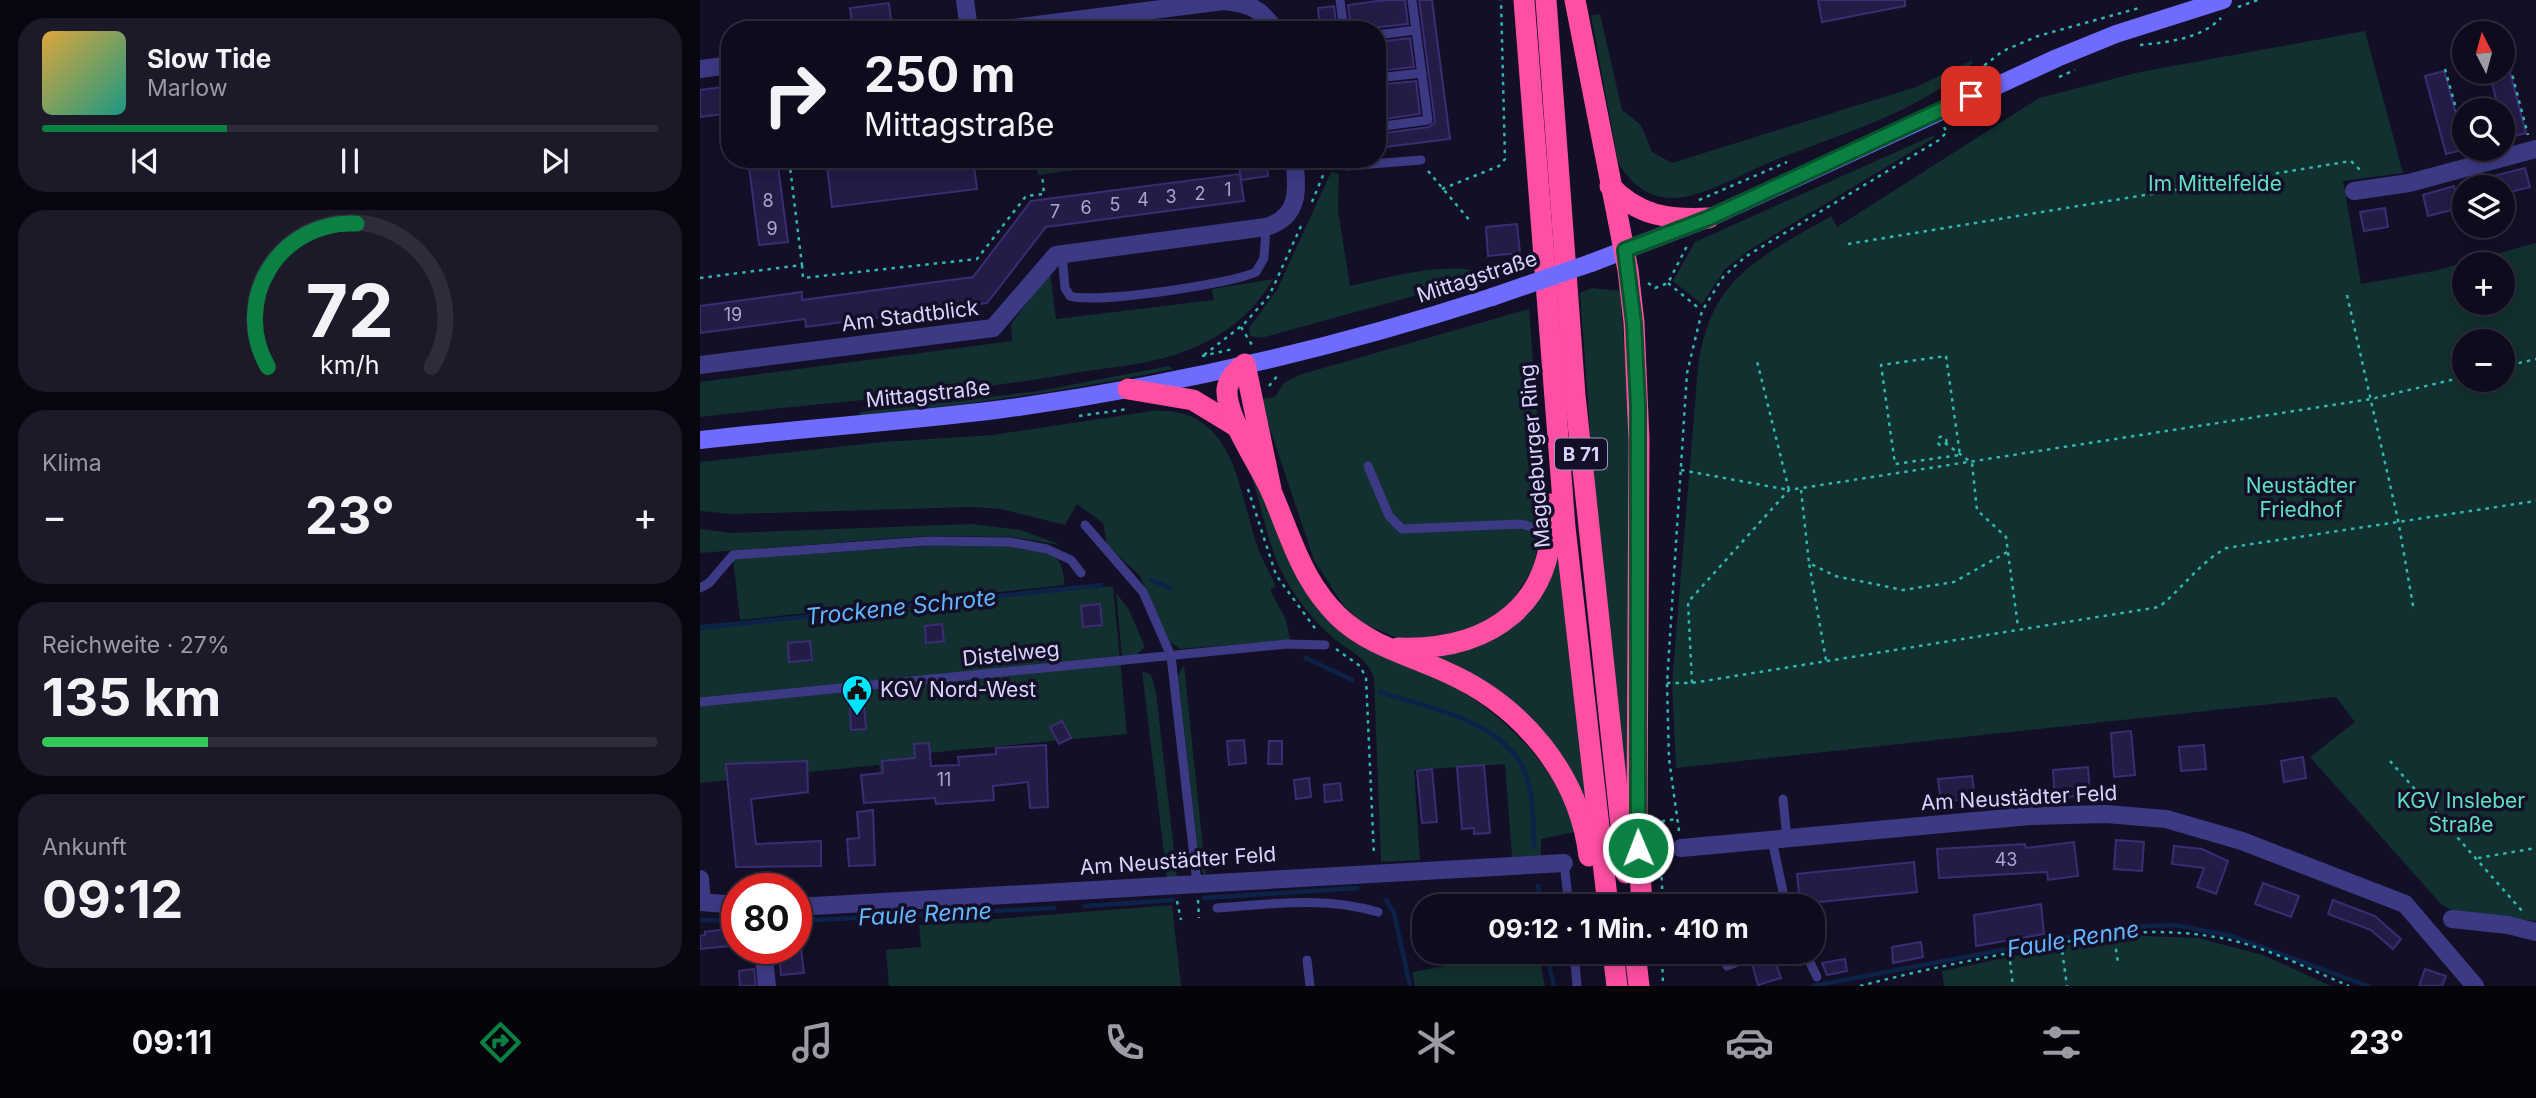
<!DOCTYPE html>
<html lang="de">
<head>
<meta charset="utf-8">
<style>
	body { margin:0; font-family:Inter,sans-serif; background:#1c1929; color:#f1f3f6; height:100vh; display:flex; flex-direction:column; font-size:26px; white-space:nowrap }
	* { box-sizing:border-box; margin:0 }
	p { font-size:23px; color:#9b9ba3 }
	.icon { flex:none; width:38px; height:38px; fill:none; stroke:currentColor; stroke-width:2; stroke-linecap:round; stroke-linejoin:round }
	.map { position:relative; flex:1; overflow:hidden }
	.details { display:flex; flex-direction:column; gap:18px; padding:18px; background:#08060f; width:700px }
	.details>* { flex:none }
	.top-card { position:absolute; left:21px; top:21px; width:665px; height:147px; border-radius:28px; box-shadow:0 4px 18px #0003,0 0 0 2px #2e2b3b; background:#0e0b1c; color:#f1f3f6; overflow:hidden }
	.needle { width:46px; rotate:354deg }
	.controls { position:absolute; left:1752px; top:21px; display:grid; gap:14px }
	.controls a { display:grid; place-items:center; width:63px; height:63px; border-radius:50%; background:#0e0b1c; box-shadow:0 4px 18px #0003,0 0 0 2px #2e2b3b; font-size:35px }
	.speed { position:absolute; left:21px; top:873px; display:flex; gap:14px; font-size:35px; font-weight:700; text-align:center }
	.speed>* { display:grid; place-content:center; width:91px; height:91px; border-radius:50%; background:#0e0b1c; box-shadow:0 4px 18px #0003,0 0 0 2px #2e2b3b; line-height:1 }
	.speed .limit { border:10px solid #d22; background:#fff; color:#111 }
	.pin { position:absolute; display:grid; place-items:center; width:60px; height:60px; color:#fff; margin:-30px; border-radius:14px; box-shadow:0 4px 10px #0006 }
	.me { position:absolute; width:77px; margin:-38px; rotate:359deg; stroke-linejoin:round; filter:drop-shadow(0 0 5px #0008) }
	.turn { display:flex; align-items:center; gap:24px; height:147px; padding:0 28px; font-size:32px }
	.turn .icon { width:91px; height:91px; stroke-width:2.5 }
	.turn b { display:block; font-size:49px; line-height:60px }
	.big { font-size:52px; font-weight:700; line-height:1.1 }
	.details .tile { flex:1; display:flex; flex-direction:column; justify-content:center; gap:10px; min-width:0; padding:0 24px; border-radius:28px; background:#1c1929 }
	.details .dial { align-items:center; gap:0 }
	.dial svg { height:182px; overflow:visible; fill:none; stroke:#2e2b3b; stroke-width:7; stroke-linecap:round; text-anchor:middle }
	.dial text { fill:#f1f3f6; stroke:none }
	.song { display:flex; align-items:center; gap:21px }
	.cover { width:84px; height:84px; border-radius:10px; background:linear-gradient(135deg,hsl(40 70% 55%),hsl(170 70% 35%)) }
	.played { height:7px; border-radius:4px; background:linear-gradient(90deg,#0b8043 30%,#2e2b3b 30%) }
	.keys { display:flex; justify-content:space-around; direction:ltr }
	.heat { display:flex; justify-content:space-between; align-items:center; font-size:38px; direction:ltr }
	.charge { height:10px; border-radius:5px; background:linear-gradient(90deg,#34c759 27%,#2e2b3b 0) }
	.trip { position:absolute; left:712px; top:894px; width:413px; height:70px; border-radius:28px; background:#0e0b1c; box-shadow:0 4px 18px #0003,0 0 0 2px #2e2b3b; font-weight:700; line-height:70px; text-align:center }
	.menu { display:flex; height:112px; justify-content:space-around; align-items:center; background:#06040b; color:#9b9ba3 }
	.menu .icon { width:49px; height:49px }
	.menu .active { color:#0b8043 }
	.menu b { font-size:32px; color:#f1f3f6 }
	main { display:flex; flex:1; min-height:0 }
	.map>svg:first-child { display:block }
	.green { fill:#12302f; fill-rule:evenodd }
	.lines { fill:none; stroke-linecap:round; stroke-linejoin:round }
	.stream { stroke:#0c2248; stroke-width:4.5 }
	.building { fill:#241b47; stroke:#3b2d73; stroke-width:2 }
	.path { stroke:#2fb8b0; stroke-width:2.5; stroke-dasharray:3.5 5; stroke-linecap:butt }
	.lane { stroke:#3d3a85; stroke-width:9 }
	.street { stroke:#3d3a85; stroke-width:18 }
	.secondary { stroke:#6f6bff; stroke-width:18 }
	.highway { stroke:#ff4fa3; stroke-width:21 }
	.secondary-bridge { stroke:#6f6bff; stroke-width:18 }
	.route-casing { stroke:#07532c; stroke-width:18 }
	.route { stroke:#0b8043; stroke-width:12 }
	.labels { text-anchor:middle; stroke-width:7; stroke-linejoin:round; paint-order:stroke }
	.number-label { font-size:18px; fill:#aca6d1 }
	.shield { fill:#130f26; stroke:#9e99be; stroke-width:2 }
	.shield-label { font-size:19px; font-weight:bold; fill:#d9d4ff }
	.park-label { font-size:21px; fill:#5fe0c0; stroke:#130f26 }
	.street-label { font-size:21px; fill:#d9d4ff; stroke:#130f26 }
	.poi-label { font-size:21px; fill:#d9d4ff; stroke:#130f26; text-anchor:start }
	.water-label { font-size:23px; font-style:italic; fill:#62b6ff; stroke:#130f26 }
</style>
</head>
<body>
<main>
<section class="details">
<div class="tile">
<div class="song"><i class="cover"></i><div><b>Slow Tide</b><p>Marlow</p></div></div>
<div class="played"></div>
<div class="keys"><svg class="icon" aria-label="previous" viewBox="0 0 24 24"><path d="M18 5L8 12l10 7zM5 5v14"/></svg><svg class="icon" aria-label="pause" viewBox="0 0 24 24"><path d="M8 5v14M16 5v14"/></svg><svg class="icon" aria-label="next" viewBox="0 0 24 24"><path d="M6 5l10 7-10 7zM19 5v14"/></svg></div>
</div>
<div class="tile dial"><svg viewBox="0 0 100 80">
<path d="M14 69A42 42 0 1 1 86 69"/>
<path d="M14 69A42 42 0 0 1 53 6" stroke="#0b8043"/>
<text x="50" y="56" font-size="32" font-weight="700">72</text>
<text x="50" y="72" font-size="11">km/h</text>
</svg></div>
<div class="tile"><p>Klima</p>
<div class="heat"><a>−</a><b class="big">23°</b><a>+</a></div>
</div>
<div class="tile"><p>Reichweite · 27%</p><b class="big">135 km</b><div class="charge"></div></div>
<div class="tile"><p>Ankunft</p><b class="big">09:12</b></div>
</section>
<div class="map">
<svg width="1836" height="986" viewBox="0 0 1836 986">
	<rect width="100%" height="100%" fill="#130f26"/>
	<g class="green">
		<path d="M900,14L922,110L941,125L952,152L972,163L1216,87L1271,61L1273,63C1216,115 1138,134 1068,163C1043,174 999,199 972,198C947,198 929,182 918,162L891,15Z"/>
		<path d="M1665,31L1703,173L1643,181L1661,284L1734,271L1836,243V921L1753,911L1741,904L1610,757L1655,722L1636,697L976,768L972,683L998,367C1010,276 1060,258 1131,216L1137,227L1339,98L1440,72ZM1764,264H1802V303H1764ZM1764,341H1802V380H1764Z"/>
		<path d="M1234,135V138L1051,249L1025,269L1002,304L973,281L995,242Z"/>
		<path d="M336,159H380L381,164L395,163L396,167L338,175Z"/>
		<path d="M631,172L639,174L638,210L650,286C682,279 759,257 787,276L561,338L550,336L549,328L578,288Z"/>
		<path d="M350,272L356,319L514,300L512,289L573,279C552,316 520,339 480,353C448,365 409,367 375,373C251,395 125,402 0,417V382L312,341L311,324Z"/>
		<path d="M892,288L920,291L928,399L929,816L895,499L880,293Z"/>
		<path d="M829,309L844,504L834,567L809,606L760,636L697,638L662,623L643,605L614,560L560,399L575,397L583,384L599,375Z"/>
		<path d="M469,366L473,369C369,391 265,405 160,416V412L339,391Z"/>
		<path d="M452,411C538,405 538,495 559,551C564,563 570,574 576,586L570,590L586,620L590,640L480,649L470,642L440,576L407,545L403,523L377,504L365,525L301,509L271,507L33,514L0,511V462L183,442L292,435Z"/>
		<path d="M516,422L537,439L622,613C660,651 687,653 732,675C796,706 857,762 875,832L841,839V858L812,857L805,764L714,770L720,860L681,862L674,678C665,654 648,652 630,635C614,621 600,603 589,585C561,541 561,478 535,441C530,434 522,428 516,422Z"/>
		<path d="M271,524L321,530L361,545L311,537L227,536L0,553V529L32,533Z"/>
		<path d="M857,536L888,817L862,762L723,654L795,636Z"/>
		<path d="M227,546C260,546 325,541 353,556C364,562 363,575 365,585L40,620L33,559Z"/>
		<path d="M413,586L427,734L228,753L229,769L180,773L179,765L0,783V625Z"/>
		<path d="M416,593L428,608L445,647L435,656H422Z"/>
		<path d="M484,665L506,877L500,868L478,676Z"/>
		<path d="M442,671L451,675L456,692L477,877L467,878Z"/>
		<path d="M472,905L481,986H189L186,950L221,947L219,925Z"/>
		<path d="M1417,935L1498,938L1563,955L1631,986H1244L1242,971Z"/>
		<path d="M824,952H838L845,986H715L712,972Z"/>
	</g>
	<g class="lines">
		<g class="stream">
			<path d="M451,580L471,588"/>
			<path d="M0,628L401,585"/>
			<path d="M606,658L652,680"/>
			<path d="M680,692C731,709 812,722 828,781C834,802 833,825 834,846"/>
			<path d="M838,886L841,906"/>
			<path d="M504,898L657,888"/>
			<path d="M686,900L694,913L710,986"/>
			<path d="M385,906L473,900"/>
			<path d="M0,920L37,921"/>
			<path d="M96,921L354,908"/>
			<path d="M846,952L854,986"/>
			<path d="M1113,986L1422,927L1475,925L1532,936L1668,986"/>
		</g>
	</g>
	<g class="building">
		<path d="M685,0H705L708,24L651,30L648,5Z"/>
		<path d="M719,0H732L750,139L677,148V134L729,127L735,122Z"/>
		<path d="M1118,0H1205V6L1122,22Z"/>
		<path d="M189,3L192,28L153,30L150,8Z"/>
		<path d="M634,6L637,30H620L618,8Z"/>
		<path d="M710,38L714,67L677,71V42Z"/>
		<path d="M1744,71L1766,149L1746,154L1725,76Z"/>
		<path d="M1789,72H1810L1826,133L1807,138L1802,110H1799Z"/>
		<path d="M716,81L720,114L677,120V85Z"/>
		<path d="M30,86V113L0,117V90Z"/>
		<path d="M48,159H77L88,242L59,245Z"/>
		<path d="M126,159H260L263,167L274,166L277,189L132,207Z"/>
		<path d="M538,159H566L568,176L541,180Z"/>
		<path d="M1825,168L1830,187L1802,194V187H1767L1766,183Z"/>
		<path d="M540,174L544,201L346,227L287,303L106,327L105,319L0,333V306L102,292V300L273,277L331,201Z"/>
		<path d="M1754,186L1759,208L1728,216L1723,195Z"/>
		<path d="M1685,208L1688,227L1664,231L1660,212Z"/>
		<path d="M817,224L820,253L788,256L786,227Z"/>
		<path d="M400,604L402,625L383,627L381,606Z"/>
		<path d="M242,624L244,641L226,643L225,626Z"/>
		<path d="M110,641L112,660L89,662L88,643Z"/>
		<path d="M164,706L166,729L151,730L150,707Z"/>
		<path d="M362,721L371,738L359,744L350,727Z"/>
		<path d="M1431,731L1435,775L1414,777L1411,733Z"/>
		<path d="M544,740L546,763L529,765L527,741Z"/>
		<path d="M569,741H582V764H568Z"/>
		<path d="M229,743L231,766L259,765L258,757L296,754V748L346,745L348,807L330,808L328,782L293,786L294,800L236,804L235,798L164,803L161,775L183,773L182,761L215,758L214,744Z"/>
		<path d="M1504,745L1506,769L1481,771L1479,747Z"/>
		<path d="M1603,757L1606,778L1584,782L1581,761Z"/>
		<path d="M107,761L108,792L51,799L56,844L121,841V866L36,867L26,764Z"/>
		<path d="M784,765L790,833L774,834V828L762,829L757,767Z"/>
		<path d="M1388,767L1390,795L1355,798L1353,770Z"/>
		<path d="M732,769L737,822L722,823L717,771Z"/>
		<path d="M1272,776L1275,798L1241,802L1238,779Z"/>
		<path d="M609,778L611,797L596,799L594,780Z"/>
		<path d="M640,783L642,800L625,802L624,785Z"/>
		<path d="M173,810L175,865L149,866L147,839L159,838L157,812Z"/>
		<path d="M1416,840L1444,842L1442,871L1414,869Z"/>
		<path d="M1374,842L1378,876L1348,880L1347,872L1239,878L1237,849L1325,844L1326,848Z"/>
		<path d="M1474,846L1502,849L1528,861L1516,894L1497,887L1504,868L1472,864Z"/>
		<path d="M1214,862L1217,892L1100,904L1097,874Z"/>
		<path d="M1563,883L1599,896L1591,917L1555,904Z"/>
		<path d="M1633,900L1675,916L1701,939L1693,949L1671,930L1628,914Z"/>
		<path d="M1341,904L1344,934L1276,946L1274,915Z"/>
		<path d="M28,929L29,946L0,949V936L5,935V932Z"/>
		<path d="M1221,942L1223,957L1193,963L1192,947Z"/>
		<path d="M101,948L104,973L81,975L79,950Z"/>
		<path d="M1069,952H1072L1081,978L1058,985L1052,964L1065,958Z"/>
		<path d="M1145,959L1147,971L1127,975L1122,963Z"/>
		<path d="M54,969L56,986H40L39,971Z"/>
		<path d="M1725,969L1746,976L1742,986H1719Z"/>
	</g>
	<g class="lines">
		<g class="path">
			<path d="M1538,7L1558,0"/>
			<path d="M1440,45C1469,42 1500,39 1521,18"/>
			<path d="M1806,51L1828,135"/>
			<path d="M1745,69L1764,137"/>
			<path d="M1359,77L1375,70"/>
			<path d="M1264,81L1303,51L1338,36L1439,8"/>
			<path d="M728,171L771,222"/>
			<path d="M742,189L799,166L805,159L801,0"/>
			<path d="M999,200L1087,162"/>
			<path d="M612,202L624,173"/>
			<path d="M1148,244L1651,161L1662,172"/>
			<path d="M102,265L103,278L277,259L326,196L344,194L342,174"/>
			<path d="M0,278L102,265L89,159"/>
			<path d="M948,283L955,288L968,283L988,244"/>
			<path d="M968,283L1001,310"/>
			<path d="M1647,295L1698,520L1714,611"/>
			<path d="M541,327L552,345"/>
			<path d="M504,355L544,324L569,296L602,224"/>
			<path d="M502,356L533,349"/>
			<path d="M1246,356L1260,455L1195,464L1181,365Z"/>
			<path d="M1802,367L1836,359"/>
			<path d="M569,386L578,375"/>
			<path d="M379,416L428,409"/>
			<circle cx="1242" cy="441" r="4.5"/>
			<path d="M1245,443L1272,463L1277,510L1306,537L1318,627"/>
			<path d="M981,470L1089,490L1057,361"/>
			<path d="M548,489L576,575L617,631"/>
			<path d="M1101,490L1109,563"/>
			<path d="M636,649L660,666L666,678L674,856"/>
			<path d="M1126,660L1109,563L1135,576L1203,590L1254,582L1309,551"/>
			<path d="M967,683H992L1459,607C1484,587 1498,564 1526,548L1836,501"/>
			<path d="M992,683L988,602L1089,490L1671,399L1764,377"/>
			<path d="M1690,761L1823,912"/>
			<path d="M979,831L969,759L967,683L987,373L1002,311L1023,277L1045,257L1239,140L1247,132L1244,127"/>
			<path d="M1778,858L1836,848"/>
			<path d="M498,900L499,918"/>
			<path d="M477,901L481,920"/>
			<path d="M963,906L959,826L963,821L978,819"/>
			<path d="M1413,932L1418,962"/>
			<path d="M1361,943L1367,986"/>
			<path d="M962,952L963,986"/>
			<path d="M1309,953L1313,986"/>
			<path d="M1160,986C1213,972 1266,961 1320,951C1389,937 1445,925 1515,937C1561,944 1606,968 1649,986"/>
		</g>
		<g class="lane">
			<path d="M640,0L644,30"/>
			<path d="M677,35L716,30"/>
			<path d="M677,78L722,73"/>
			<path d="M677,127L728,120L712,0"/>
			<path d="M267,159V161"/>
			<path d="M620,159L647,166L721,160"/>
			<path d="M362,254L365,288L370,296C396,304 531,284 556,272L564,258L566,227"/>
			<path d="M668,466L689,516L702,529L821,524L849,532"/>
			<path d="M385,525L443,592L471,656L497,883"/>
			<path d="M0,588L9,583L33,555L228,541L310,542L347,549L371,560L381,573"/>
			<path d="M0,702L587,644L625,645"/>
			<path d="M1083,799L1087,838"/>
			<path d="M1072,840L1086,906"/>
			<path d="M864,863L869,906"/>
			<path d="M517,908C572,904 624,896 678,912"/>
			<path d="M874,952L877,986"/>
			<path d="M1105,952L1117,977"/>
			<path d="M607,960L610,986"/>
			<path d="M1027,966L1062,952"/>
		</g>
		<g class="street">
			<path d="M265,0L269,30"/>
			<path d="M298,30L523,1C548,3 561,8 575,30"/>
			<path d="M0,69L30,65"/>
			<path d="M1654,191L1709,183L1836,149"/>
			<path d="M0,365L293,328L356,255L566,227C600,217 598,189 594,159"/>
			<path d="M981,848L1330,816L1406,814L1466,819L1542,841L1705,904L1775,986"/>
			<path d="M0,879L2,902"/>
			<path d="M0,902L37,905"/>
			<path d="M96,907L864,863"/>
			<path d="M1752,919L1808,925L1836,932"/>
			<path d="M63,948L67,986"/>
		</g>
		<g class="secondary">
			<path d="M891,263L1009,218L1357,58L1416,34L1523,0"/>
			<path d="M0,440C98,429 197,422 296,410C464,388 631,349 792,297"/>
		</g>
		<g class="highway">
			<path d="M824,0L865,527L908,906"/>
			<path d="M846,0L875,395L926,873"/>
			<path d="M875,0L928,270L934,323L939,440L937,818L942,906"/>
			<path d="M910,186C938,216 969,220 1009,218"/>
			<path d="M428,389L493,400L539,428"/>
			<path d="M571,489L545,364C537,370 529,378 527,389C525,417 560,465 571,491C584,520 593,551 609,578C617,592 627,605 638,616C668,645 709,655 746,672C821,705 879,773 889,856"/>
			<path d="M698,648C791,651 858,604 851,504"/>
			<path d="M913,952L917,986"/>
			<path d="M935,952L939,986"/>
		</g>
		<path class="secondary-bridge" d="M792,297L891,263"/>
	</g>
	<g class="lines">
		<g class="route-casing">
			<path id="route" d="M938,848V406L934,323L925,250L1009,218L1271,96"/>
		</g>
		<use href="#route" class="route"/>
	</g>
	<defs>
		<g id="civic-pin" transform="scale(1.575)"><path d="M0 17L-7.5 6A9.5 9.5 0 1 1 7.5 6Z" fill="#00e5ff" stroke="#130f26"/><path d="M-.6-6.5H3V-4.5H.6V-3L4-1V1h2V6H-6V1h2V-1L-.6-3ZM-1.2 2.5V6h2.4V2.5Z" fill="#111"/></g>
	</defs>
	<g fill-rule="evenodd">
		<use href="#civic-pin" x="157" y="690"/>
	</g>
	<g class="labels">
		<g class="number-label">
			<text x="528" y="196">1</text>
			<text x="500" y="200">2</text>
			<text x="471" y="203">3</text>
			<text x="443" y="206">4</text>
			<text x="68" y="207">8</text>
			<text x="415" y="211">5</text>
			<text x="386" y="214">6</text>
			<text x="355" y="218">7</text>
			<text x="72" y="235">9</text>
			<text x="33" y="321">19</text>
			<text x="244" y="786">11</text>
			<text x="1306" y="866">43</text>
		</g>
		<rect class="shield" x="855" y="438.5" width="52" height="31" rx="5"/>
		<g class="shield-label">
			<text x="881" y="461">B 71</text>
		</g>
		<g class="park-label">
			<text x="1515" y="191">Im Mittelfelde</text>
			<text x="1601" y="493">Neustädter<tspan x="1601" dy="24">Friedhof</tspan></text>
			<text x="1761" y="808">KGV Insleber<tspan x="1761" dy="24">Straße</tspan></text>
		</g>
		<g class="street-label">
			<text transform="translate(777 277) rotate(-18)" y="7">Mittagstraße</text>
			<text transform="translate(210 316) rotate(-7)" y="7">Am Stadtblick</text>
			<text transform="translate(228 394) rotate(-6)" y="7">Mittagstraße</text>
			<text transform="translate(835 456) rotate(-95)" y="7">Magdeburger Ring</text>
			<text transform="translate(311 654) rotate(-6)" y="7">Distelweg</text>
			<text transform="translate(1319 798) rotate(-3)" y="7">Am Neustädter Feld</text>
			<text transform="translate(478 861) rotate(-4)" y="7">Am Neustädter Feld</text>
		</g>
		<g class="poi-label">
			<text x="180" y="697">KGV Nord-West</text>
		</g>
		<g class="water-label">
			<text transform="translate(201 607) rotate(-6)" y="8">Trockene Schrote</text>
			<text transform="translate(225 914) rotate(-3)" y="8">Faule Renne</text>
			<text transform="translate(1373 939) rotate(-9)" y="8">Faule Renne</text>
		</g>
	</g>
</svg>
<div class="controls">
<a><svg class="needle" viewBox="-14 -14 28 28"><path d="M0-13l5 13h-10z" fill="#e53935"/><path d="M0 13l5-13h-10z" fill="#9b9ba3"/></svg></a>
<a><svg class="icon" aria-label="search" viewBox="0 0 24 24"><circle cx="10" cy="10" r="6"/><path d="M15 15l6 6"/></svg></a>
<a><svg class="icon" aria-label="layers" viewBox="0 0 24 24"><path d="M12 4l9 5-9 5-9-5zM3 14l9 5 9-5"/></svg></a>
<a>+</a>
<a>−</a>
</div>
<div class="speed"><div class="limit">80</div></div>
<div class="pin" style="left:1271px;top:96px;background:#d93025"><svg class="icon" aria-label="arrive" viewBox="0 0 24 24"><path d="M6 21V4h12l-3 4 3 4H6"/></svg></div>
<svg class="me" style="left:938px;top:848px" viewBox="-20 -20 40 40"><circle r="17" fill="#0b8043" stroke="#fff" stroke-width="3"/><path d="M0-11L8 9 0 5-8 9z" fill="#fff"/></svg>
<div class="trip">09:12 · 1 Min. · 410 m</div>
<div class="top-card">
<div class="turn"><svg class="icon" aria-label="right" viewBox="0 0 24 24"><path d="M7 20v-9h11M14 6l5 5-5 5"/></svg><div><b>250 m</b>Mittagstraße</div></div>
</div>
</div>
</main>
<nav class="menu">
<b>09:11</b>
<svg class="icon active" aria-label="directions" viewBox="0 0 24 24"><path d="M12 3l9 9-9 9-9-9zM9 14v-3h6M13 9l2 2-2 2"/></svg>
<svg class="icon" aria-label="music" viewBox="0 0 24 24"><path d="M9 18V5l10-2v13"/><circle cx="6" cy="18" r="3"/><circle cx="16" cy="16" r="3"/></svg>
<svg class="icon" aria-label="phone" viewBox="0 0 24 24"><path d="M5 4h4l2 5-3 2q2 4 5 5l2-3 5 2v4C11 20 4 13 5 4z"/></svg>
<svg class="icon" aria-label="climate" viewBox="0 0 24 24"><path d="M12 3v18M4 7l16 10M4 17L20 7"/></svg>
<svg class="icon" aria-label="car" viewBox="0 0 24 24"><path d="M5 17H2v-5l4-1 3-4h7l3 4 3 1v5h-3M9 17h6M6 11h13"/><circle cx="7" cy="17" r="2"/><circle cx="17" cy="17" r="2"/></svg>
<svg class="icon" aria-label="filters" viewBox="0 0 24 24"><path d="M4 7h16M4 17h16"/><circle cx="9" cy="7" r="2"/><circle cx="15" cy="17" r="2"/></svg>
<b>23°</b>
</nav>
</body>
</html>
